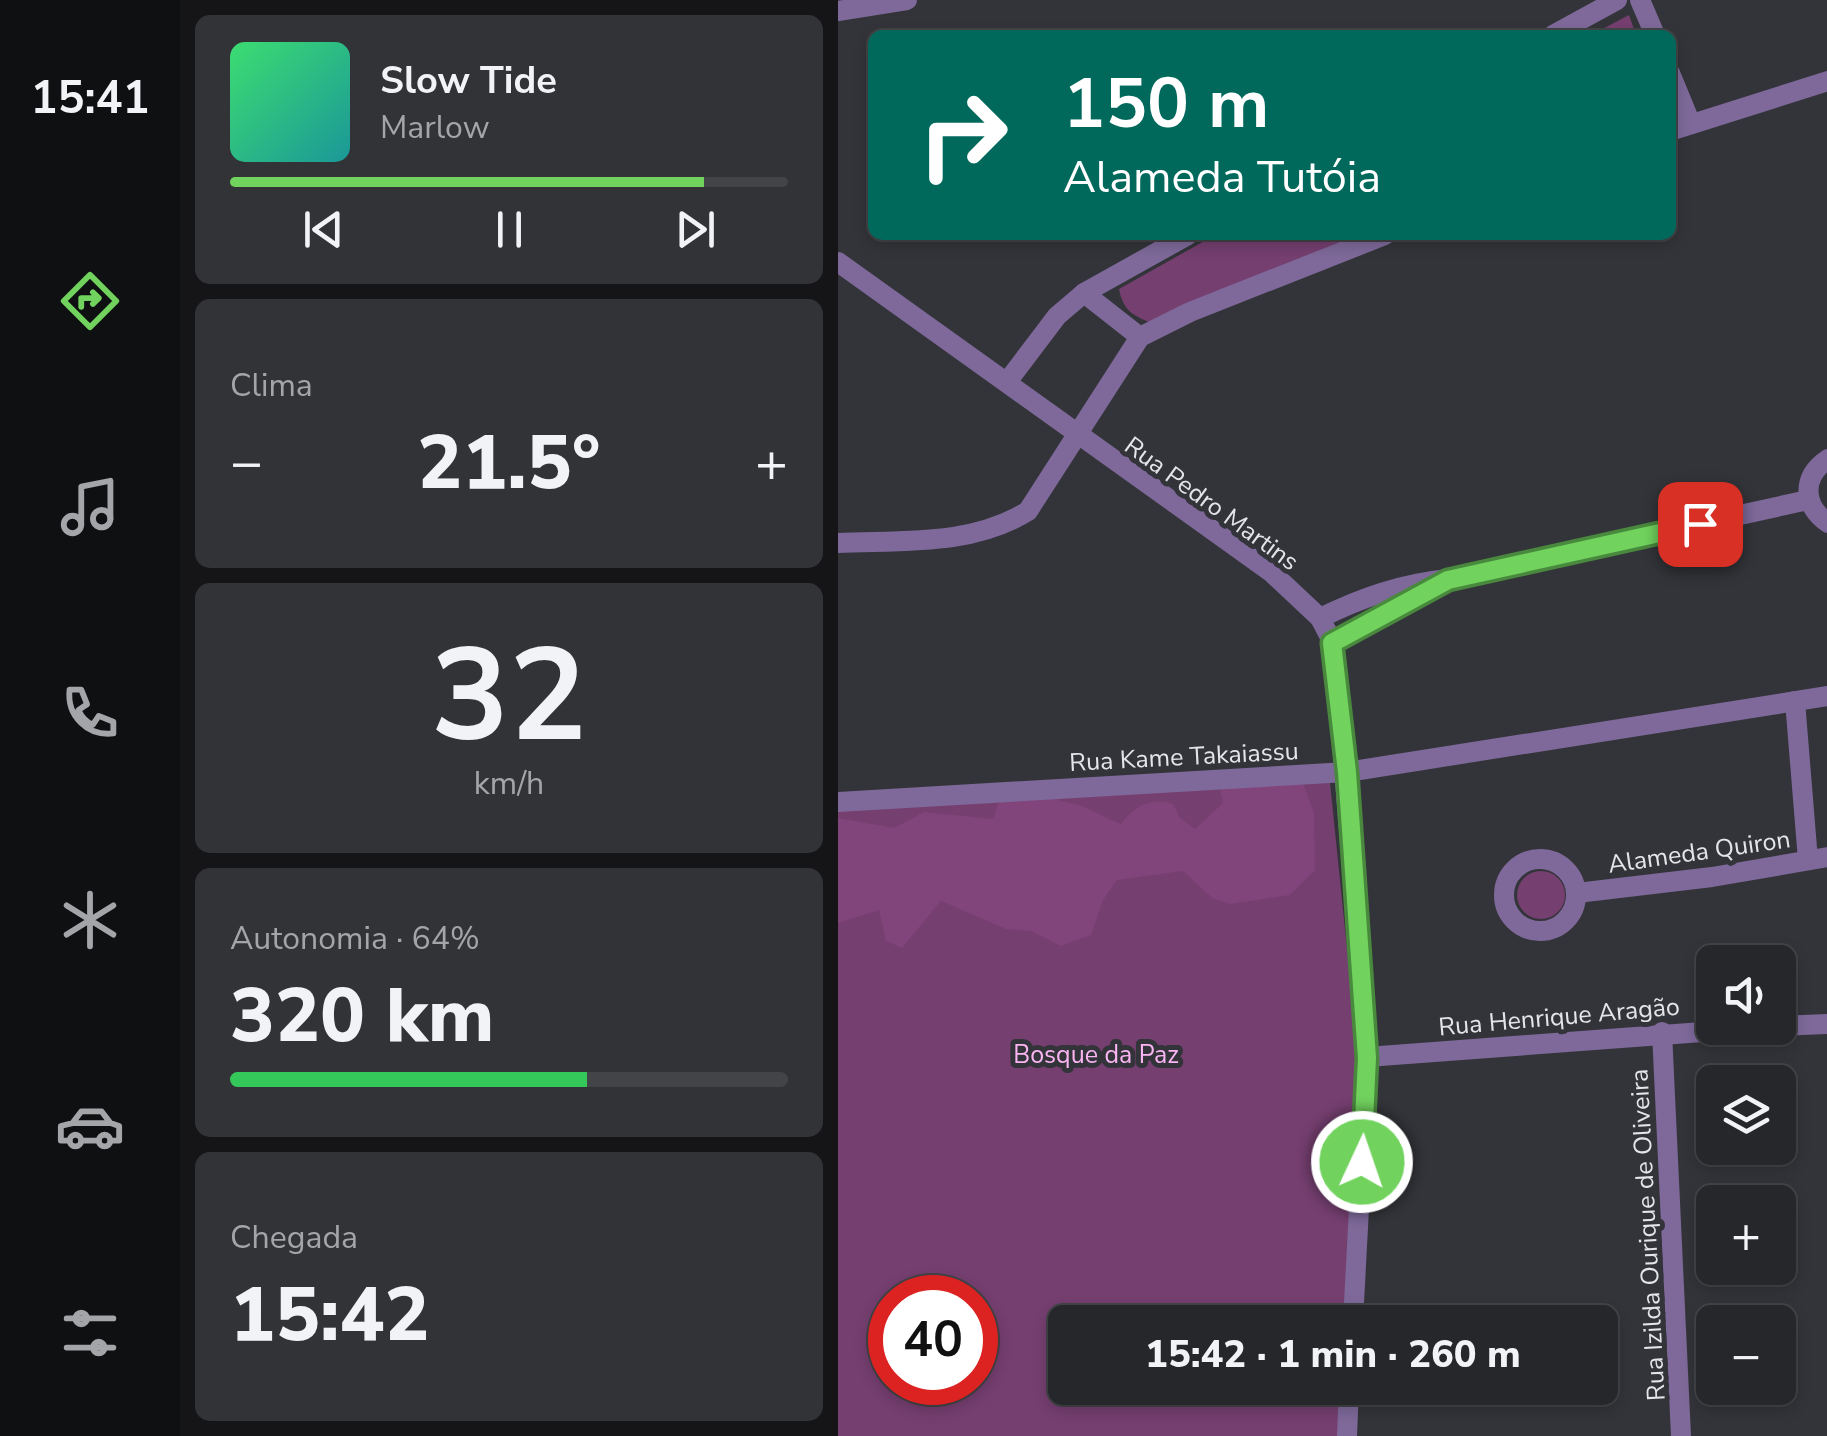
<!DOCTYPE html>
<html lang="pt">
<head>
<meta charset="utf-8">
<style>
	body { margin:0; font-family:"Nunito Sans",sans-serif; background:#323337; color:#f1f3f6; height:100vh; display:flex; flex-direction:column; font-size:38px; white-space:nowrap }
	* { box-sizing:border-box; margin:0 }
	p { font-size:32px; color:#a4a5a9 }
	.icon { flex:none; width:55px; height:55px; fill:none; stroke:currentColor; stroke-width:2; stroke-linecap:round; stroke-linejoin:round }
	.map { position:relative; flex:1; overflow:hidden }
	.details { display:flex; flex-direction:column; gap:15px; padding:15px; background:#151518; width:658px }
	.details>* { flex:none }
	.hud { position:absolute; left:30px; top:30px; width:808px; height:210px; border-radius:15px; box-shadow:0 5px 15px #0003,0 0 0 2px #424447; background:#00695c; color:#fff; overflow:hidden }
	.fabs { position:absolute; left:858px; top:945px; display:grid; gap:20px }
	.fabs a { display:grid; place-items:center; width:100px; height:100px; border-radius:15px; background:#26272b; box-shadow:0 5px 15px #0003,0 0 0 2px #424447; font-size:50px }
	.speed { position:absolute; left:30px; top:1275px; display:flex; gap:20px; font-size:50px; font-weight:700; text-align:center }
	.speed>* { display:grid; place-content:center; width:130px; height:130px; border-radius:50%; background:#26272b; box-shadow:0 5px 15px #0003,0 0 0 2px #424447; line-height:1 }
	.speed .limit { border:15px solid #d22; background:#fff; color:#111 }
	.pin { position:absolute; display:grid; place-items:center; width:85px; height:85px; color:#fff; margin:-42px; border-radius:20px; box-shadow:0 5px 15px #0006 }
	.me { position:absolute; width:110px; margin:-55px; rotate:3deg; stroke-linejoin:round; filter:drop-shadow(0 0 8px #0008) }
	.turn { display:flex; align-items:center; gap:35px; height:210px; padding:0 30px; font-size:45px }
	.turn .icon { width:130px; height:130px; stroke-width:2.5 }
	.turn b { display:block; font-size:70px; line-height:85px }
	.big { font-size:75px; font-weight:800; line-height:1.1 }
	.details .card { flex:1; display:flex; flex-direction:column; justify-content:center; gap:15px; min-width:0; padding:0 35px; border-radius:15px; background:#323337 }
	.details .dial { align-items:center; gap:0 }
	.dial b { font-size:130px; line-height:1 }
	.song { display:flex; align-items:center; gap:30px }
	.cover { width:120px; height:120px; border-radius:15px; background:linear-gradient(135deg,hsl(140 70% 55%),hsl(180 70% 35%)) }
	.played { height:10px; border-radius:5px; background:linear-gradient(90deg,#71d35e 85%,#424447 85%) }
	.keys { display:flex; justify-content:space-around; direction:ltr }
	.heat { display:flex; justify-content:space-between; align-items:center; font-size:55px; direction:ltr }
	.charge { height:15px; border-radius:8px; background:linear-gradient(90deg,#34c759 64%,#424447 0) }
	.trip { position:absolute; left:210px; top:1305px; width:570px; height:100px; border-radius:15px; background:#26272b; box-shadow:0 5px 15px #0003,0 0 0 2px #424447; font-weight:800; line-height:100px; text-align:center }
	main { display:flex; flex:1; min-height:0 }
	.tab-bar { display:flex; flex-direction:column; width:180px; justify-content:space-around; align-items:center; background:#0f1011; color:#a4a5a9 }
	.tab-bar .icon { width:70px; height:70px }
	.tab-bar .on { color:#71d35e }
	.tab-bar b { font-size:45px; color:#f1f3f6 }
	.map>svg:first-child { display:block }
	.green { fill:#753f70; fill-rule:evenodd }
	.forest { fill:#81447b }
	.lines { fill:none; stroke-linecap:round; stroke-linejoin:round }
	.minor { stroke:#7e699a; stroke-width:20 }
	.tertiary { stroke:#7e699a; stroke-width:20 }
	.route-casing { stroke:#49893d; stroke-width:25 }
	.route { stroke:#71d35e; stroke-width:18 }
	.labels { text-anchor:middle; stroke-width:10; stroke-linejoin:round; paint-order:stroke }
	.street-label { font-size:25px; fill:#e4e5e8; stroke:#333439 }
	.park-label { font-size:25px; fill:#fbb5f3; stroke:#333439 }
</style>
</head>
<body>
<main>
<nav class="tab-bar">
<b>15:41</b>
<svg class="icon on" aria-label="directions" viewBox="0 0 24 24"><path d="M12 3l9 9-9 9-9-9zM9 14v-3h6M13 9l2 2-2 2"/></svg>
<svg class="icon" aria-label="music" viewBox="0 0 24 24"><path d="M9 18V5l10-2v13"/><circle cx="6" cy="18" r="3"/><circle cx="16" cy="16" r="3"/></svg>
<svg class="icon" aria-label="phone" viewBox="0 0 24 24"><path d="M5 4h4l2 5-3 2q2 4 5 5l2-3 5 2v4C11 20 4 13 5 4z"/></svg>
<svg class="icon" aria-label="climate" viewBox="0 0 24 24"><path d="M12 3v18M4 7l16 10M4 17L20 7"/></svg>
<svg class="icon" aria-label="car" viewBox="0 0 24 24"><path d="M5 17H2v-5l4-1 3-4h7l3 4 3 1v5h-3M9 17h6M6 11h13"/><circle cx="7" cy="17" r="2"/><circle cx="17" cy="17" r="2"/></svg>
<svg class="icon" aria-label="filters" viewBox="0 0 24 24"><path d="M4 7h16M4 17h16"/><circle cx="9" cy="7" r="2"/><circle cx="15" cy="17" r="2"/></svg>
</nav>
<section class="details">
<div class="card">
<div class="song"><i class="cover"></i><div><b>Slow Tide</b><p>Marlow</p></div></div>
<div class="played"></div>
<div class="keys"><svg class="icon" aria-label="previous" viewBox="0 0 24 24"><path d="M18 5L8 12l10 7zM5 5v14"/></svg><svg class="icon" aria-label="pause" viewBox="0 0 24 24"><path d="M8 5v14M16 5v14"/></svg><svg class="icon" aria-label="next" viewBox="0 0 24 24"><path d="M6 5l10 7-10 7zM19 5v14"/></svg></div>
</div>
<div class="card"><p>Clima</p>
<div class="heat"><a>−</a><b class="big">21.5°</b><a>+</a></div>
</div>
<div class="card dial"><b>32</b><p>km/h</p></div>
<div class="card"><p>Autonomia · 64%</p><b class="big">320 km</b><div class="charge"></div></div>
<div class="card"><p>Chegada</p><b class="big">15:42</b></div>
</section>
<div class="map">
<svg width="990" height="1436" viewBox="0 0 990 1436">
	<rect width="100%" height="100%" fill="#333439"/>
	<g class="green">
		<path d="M791,15L798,35H753Z"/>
		<path d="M377,235H521L313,323C294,315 285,310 281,289Z"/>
		<path d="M491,773L519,1046L509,1322H228V1388H506L504,1436H0V802ZM52,1298H138V1382H52Z"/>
		<circle cx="703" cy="895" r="24"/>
	</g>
	<path class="forest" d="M462,775L476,813L477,870L452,895L391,904L374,898L345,871L279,880L265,900L253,935L223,946L193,931L168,929L103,901L64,948L48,941L41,910L0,923V818L56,828L86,812L155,819L164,792L213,789L222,801C247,804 260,815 283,824C297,806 312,797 335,804L342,818L357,829L385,803L380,779Z"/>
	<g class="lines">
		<g class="minor">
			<path d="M802,0L817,35"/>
			<path d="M0,11L69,0"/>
			<path d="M715,35L779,0"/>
			<path d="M832,73L853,124"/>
			<path d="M832,131L990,81"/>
			<path d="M246,293L302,337"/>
			<path d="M169,382L219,316L246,293L350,235"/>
			<path d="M990,459C963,477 965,506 990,523"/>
			<path d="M0,543C65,540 134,546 190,511L302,337L352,312L547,235"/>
			<path d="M482,618C525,597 563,584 610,579L970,500"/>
			<path d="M495,643L600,585"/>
			<path d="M957,701L970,860"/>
			<path d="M0,802L509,772L990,696"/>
			<circle cx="702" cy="895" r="36"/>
			<path d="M739,893L874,877L990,857"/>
			<path d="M940,1026L990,1024"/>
			<path d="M824,1032L843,1436"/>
			<path d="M529,1057L918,1028"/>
		</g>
		<g class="tertiary">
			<path d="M0,262L433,572L482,618L495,643L498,668L529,1057L515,1322"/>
			<path d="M509,1436L511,1388"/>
		</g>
	</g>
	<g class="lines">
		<g class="route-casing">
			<path id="route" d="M524,1162L529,1058L509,772L494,643L610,580L862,524"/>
		</g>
		<use href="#route" class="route"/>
	</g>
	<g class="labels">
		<g class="street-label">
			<text transform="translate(374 503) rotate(36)" y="9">Rua Pedro Martins</text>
			<text transform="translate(346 756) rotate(-3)" y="9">Rua Kame Takaiassu</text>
			<text transform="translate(861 851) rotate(-8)" y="9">Alameda Quiron</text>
			<text transform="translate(721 1016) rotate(-5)" y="9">Rua Henrique Aragão</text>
			<text transform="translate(809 1235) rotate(-93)" y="9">Rua Izilda Ourique de Oliveira</text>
		</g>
		<g class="park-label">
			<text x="258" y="1063">Bosque da Paz</text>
		</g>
	</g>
</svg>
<div class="fabs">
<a><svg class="icon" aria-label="sound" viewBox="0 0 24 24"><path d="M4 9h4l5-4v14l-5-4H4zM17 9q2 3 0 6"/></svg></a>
<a><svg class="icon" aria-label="layers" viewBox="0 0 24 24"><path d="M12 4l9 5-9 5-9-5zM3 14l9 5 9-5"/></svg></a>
<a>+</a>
<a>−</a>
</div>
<div class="speed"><div class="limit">40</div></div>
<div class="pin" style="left:862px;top:524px;background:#d93025"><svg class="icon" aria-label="arrive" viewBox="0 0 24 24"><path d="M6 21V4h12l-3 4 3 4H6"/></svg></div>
<svg class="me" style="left:524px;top:1162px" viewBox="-20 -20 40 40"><circle r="17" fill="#71d35e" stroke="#fff" stroke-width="3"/><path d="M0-11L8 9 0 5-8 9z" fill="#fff"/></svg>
<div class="trip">15:42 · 1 min · 260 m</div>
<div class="hud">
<div class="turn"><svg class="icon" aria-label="right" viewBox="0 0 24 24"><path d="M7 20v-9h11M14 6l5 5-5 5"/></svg><div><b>150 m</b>Alameda Tutóia</div></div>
</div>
</div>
</main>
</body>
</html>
